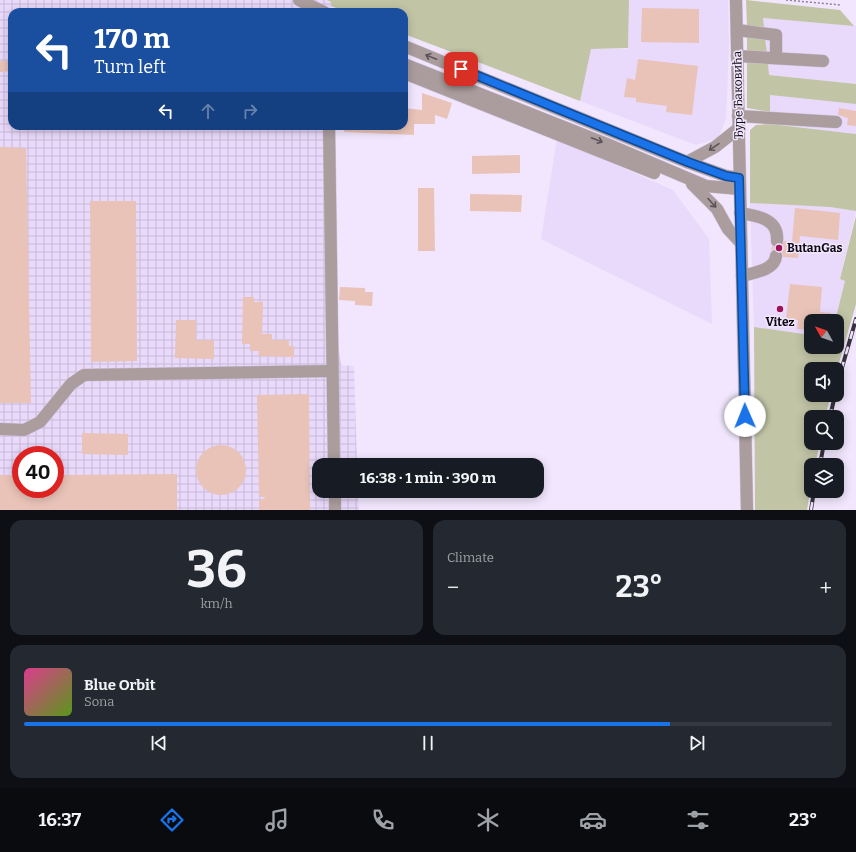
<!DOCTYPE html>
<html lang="en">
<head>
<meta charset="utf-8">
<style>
	body { margin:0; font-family:Bitter,serif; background:#242831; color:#f1f3f6; height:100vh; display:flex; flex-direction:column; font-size:15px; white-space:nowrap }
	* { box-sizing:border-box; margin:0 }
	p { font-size:13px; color:#9ea1a6 }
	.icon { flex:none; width:22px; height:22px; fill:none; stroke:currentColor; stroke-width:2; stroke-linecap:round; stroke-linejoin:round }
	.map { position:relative; height:510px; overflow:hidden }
	.side { display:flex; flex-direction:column; gap:10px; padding:10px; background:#0d0f14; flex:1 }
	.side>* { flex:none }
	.banner { position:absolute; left:8px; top:8px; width:400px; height:122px; border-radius:12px; box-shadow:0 2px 10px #0003; background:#1a4fa0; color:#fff; overflow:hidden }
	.needle { width:26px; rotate:310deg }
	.tools { position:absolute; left:804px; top:314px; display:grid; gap:8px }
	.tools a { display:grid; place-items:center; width:40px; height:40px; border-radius:8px; background:#171b24; box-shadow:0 2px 10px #0003; font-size:20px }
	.speed { position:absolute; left:12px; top:446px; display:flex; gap:8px; font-size:20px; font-weight:700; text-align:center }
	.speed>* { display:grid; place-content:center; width:52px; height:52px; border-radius:50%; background:#171b24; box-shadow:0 2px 10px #0003; line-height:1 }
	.speed .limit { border:6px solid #d22; background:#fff; color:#111 }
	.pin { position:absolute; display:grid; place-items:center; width:34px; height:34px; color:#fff; margin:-17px; border-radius:8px; box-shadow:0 2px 6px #0006 }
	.me { position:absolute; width:44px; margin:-22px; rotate:359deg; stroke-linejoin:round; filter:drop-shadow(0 0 3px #0008) }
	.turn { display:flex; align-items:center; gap:14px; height:84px; padding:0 20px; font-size:18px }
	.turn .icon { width:52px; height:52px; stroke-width:2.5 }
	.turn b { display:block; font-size:28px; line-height:34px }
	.lanes { display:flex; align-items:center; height:38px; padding:0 20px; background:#0003; justify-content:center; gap:20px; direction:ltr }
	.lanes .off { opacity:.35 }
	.big { font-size:30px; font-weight:700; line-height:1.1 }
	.side .card { flex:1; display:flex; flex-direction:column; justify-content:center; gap:6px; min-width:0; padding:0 14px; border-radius:12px; background:#242831 }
	.side .dial { align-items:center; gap:0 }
	.dial b { font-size:52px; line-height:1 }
	.song { display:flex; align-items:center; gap:12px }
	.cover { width:48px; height:48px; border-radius:6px; background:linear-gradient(135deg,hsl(330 70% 55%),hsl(90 70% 35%)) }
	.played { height:4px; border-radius:2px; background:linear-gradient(90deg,#1a73e8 80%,#363941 80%) }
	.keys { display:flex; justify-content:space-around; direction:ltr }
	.heat { display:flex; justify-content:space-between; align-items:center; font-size:22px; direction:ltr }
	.side .tiles { flex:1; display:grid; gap:10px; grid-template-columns:1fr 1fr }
	.card:last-child { grid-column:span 2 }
	.trip { position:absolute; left:312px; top:458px; width:232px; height:40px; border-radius:12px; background:#171b24; box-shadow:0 2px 10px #0003; font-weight:700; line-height:40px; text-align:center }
	.tab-bar { display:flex; height:64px; justify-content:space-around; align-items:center; background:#090b0e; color:#9ea1a6 }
	.tab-bar .icon { width:28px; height:28px }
	.tab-bar .current { color:#1a73e8 }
	.tab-bar b { font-size:18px; color:#f1f3f6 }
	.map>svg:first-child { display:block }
	.built { fill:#e9d9fb }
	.industrial { fill:url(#industrial-grid); fill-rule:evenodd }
	.green { fill:#c1c4a5 }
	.building { fill:#e9c3b8 }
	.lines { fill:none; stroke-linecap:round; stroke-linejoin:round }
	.minor-casing { stroke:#cdc3d8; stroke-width:13 }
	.path { stroke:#8c8495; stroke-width:1.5; stroke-dasharray:2 2; stroke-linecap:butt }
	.minor { stroke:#ab9c9d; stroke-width:12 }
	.rail-casing { stroke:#37323d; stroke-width:4 }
	.rail { stroke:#f1e6fd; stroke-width:2.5; stroke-dasharray:8; stroke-linecap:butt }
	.oneway { stroke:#5c5358 }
	.route-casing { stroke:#114b97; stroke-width:10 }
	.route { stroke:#1a73e8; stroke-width:7 }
	.poi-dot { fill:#9f115b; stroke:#f1e6fd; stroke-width:1.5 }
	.labels { text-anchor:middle; stroke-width:3; stroke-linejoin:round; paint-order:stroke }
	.street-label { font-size:12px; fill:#0e0a13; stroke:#f1e6fd }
	.poi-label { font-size:12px; font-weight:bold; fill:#0e0a13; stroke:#f1e6fd; text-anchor:start }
</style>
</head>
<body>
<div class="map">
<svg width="856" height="510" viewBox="0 0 856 510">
	<defs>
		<pattern id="industrial-grid" width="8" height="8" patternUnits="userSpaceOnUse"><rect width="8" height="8" fill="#e9d9fb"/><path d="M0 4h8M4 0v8" fill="none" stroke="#c7b9d6"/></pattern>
	</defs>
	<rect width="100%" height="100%" fill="#f1e6fd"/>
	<g class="built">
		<path d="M629,0H728L729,47L726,119L718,138L696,145L580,101L591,49H628Z"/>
		<path d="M763,18L856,26V84L769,75Z"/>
		<path d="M769,95L856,104V134L770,124Z"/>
		<path d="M557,139L673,190L709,239L712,324L541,239Z"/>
		<path d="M750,203L830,207L856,211L840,279L845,281L835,321H811V335L754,327Z"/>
	</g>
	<path class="industrial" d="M0,0H327L331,2V12H12V126H335L336,274L334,315L341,365L354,366L357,465H319V491H358L359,510H0ZM21,455H55V489H21Z"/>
	<g class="green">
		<path d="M327,0H629L628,48L591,49L580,101L404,34V12H347L331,6V2Z"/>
		<path d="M746,0L840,10L854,26L763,18L764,27L747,26Z"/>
		<path d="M747,36L765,38L767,53L747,51Z"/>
		<path d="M747,62L768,64L769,75L856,84V104L770,95V112L747,108Z"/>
		<path d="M770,124L856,134V211L830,207L750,203V130L756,125Z"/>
		<path d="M856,216V304L837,370L811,369V395H831L825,417H811V443H820L815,465H811V486L807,510H755L754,327L811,335V347H837V321H835L845,281L840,279Z"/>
	</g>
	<g class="building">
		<path d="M642,8L699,9V43L641,42Z"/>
		<path d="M638,59L698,66L692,115L666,112L667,106L636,102V98L624,97L627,78L635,80Z"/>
		<path d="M12,60V71L0,72V61Z"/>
		<path d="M422,93L452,103L447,119L435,115V124H414V135L344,132V126H404V108L422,110Z"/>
		<path d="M839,108L856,111V126L847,125L848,118L838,115Z"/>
		<path d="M0,147L26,148L31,403H0Z"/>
		<path d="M520,155V173L472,174V156Z"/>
		<path d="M418,188H434L435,251H418Z"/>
		<path d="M470,194L522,195L521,212L470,211Z"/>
		<path d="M90,201H136L137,361L91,362Z"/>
		<path d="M795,208L840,213L838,240L800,236L798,258L783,257L782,251L778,249L771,250L772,246L778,248L781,247L784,241L792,242Z"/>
		<path d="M790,284L822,287L820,312L831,313L830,321H811V330L797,329L798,320L786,319Z"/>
		<path d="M340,287L365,288V292H373L372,306L355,305V301L339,300Z"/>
		<path d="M243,297H254V302H263L262,334H272V340H289V346H294V357L258,356L259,351H250V344H242Z"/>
		<path d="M176,320H196V340H214V359L175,358Z"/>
		<path d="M309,394L310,510H259V500L266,498L259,496L257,395Z"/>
		<path d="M82,433L128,434V455L82,454Z"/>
		<circle cx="221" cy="470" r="25"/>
		<path d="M177,474V510H0V475H21V489H55V475Z"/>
	</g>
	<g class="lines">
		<g class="minor-casing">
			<g id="minor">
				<path d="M299,0L324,12"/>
				<path d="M736,0L747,510"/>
				<path d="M737,30L776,35V58"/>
				<path d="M404,46L687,162L726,176L739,178"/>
				<path d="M737,56L823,61"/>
				<path d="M404,64L607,144L706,186L740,189"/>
				<path d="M404,73L654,173"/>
				<path d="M738,116L836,122"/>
				<path d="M329,126L334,465"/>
				<path d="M687,162L715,147L739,128"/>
				<path d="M692,184L717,209L728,229L741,243"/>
				<path d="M740,213C758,216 779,219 777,241"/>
				<path d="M742,276C753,273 775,270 776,256"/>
				<path d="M0,429L24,430L40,422L71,384L84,375L332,371"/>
				<path d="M335,491V510"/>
			</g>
		</g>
		<path class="path" d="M786,0L841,5"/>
		<use href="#minor" class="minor"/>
		<g class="rail-casing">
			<g id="rail">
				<path d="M837,385L856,319"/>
				<path d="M830,417L835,395"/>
				<path d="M820,465L824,443"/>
				<path d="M811,510L814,491"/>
			</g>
		</g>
		<use href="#rail" class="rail"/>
	</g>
	<defs><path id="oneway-shaft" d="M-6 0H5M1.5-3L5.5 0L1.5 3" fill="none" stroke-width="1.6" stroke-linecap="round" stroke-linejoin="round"/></defs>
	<g class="oneway">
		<use href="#oneway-shaft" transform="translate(431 57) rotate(-158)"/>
		<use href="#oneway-shaft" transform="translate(597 140) rotate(22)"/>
		<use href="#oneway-shaft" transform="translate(714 147) rotate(146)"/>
		<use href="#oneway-shaft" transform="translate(712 203) rotate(48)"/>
	</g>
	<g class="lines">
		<g class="route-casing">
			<path id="route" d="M461,69L688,162L726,176L739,178L745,416"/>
		</g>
		<use href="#route" class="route"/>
	</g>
	<g class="poi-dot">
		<circle cx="779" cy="248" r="4"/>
		<circle cx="780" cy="309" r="4"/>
	</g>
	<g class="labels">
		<g class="street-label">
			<text transform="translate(738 95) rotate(-91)" y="4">Ђуре Ђаковића</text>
		</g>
		<g class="poi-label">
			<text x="787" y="252">ButanGas</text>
			<text x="780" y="326" text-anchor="middle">Vitez</text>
		</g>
	</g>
</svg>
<div class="tools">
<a><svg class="needle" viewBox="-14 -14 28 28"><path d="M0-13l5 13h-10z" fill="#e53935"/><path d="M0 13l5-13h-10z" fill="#9ea1a6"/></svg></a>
<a><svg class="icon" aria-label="sound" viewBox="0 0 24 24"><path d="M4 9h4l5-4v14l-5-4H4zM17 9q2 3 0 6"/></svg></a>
<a><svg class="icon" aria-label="search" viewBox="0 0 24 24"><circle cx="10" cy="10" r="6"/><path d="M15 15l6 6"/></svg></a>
<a><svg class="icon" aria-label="layers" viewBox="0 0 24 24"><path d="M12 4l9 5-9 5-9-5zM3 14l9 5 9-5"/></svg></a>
</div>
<div class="speed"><div class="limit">40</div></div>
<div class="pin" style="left:461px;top:69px;background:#d93025"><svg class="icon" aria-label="arrive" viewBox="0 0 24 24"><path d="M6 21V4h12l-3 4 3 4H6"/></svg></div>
<svg class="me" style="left:745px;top:416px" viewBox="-20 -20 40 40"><circle r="19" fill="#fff"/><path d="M0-13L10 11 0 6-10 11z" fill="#1a73e8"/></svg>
<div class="trip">16:38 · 1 min · 390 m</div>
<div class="banner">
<div class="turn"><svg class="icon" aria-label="left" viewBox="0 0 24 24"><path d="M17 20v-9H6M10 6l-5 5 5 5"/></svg><div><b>170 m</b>Turn left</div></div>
<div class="lanes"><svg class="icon" aria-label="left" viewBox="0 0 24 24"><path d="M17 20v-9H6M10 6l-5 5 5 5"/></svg><svg class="icon off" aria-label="ahead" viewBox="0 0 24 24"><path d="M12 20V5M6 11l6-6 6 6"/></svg><svg class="icon off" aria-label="right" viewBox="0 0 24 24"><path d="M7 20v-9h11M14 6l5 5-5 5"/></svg></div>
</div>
</div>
<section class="side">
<div class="tiles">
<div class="card dial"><b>36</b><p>km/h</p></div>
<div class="card"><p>Climate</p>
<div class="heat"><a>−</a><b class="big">23°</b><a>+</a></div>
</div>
<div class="card">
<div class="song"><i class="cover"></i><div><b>Blue Orbit</b><p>Sona</p></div></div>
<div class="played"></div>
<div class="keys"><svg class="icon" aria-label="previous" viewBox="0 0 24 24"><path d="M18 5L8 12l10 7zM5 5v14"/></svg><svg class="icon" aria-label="pause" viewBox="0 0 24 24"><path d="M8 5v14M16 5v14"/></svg><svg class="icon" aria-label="next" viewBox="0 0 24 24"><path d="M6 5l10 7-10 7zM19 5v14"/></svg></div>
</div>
</div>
</section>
<nav class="tab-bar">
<b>16:37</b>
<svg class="icon current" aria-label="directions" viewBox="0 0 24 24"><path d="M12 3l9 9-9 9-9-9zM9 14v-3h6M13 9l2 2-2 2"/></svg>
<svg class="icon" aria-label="music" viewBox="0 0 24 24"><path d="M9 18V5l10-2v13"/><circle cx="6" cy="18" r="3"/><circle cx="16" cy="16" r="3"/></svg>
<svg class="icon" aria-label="phone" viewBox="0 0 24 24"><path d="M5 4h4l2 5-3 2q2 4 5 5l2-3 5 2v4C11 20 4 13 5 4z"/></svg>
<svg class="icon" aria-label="climate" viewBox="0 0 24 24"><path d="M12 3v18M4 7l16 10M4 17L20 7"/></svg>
<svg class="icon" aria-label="car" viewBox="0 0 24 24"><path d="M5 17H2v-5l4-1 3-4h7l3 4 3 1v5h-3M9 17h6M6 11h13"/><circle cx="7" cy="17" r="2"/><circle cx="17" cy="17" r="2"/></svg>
<svg class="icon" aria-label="filters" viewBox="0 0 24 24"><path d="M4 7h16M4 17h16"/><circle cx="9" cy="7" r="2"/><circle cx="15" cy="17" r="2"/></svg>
<b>23°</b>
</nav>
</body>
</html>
